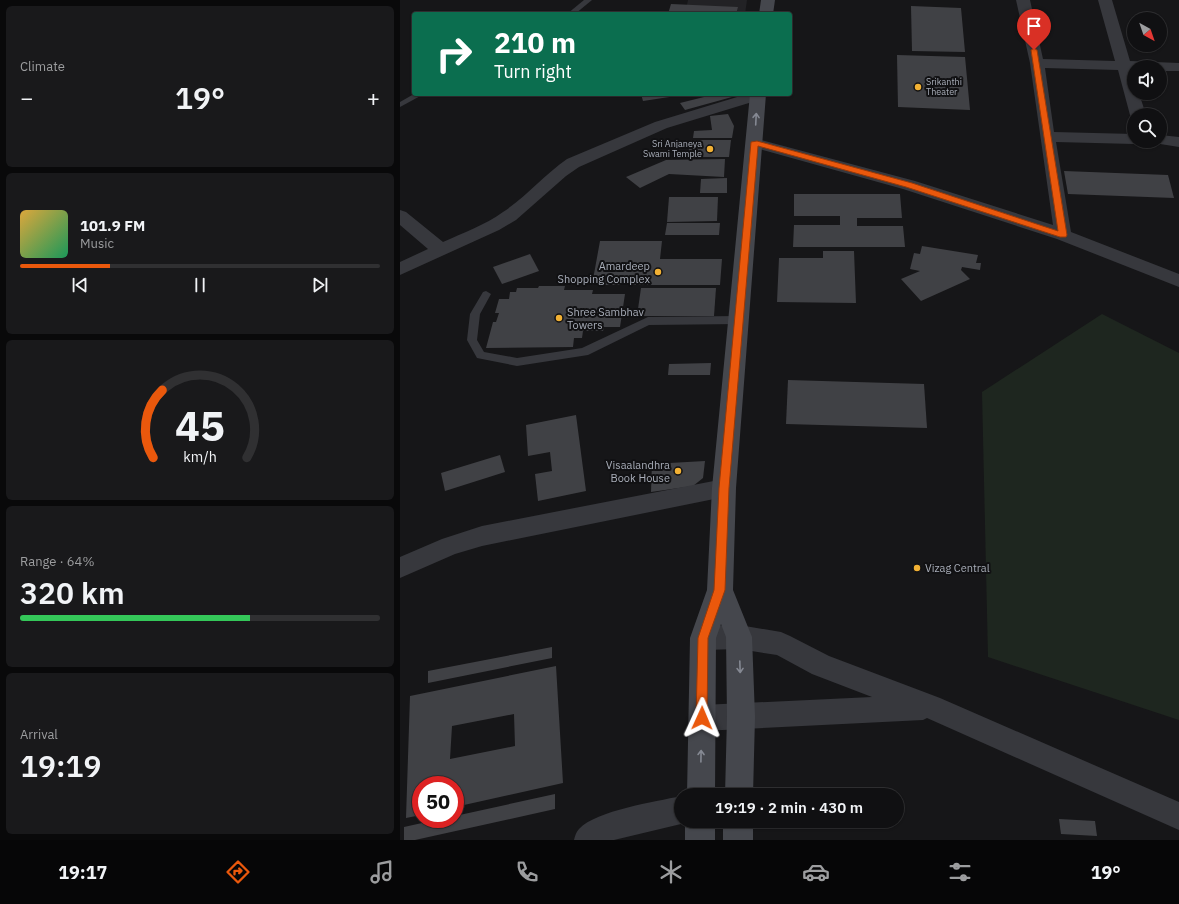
<!DOCTYPE html>
<html lang="en">
<head>
<meta charset="utf-8">
<style>
	body { margin:0; font-family:"IBM Plex Sans",sans-serif; background:#19191b; color:#f1f3f6; height:100vh; display:flex; flex-direction:column; font-size:15px; white-space:nowrap }
	* { box-sizing:border-box; margin:0 }
	p { font-size:13px; color:#9c9d9f }
	.icon { flex:none; width:22px; height:22px; fill:none; stroke:currentColor; stroke-width:2; stroke-linecap:round; stroke-linejoin:round }
	.map { position:relative; flex:1; overflow:hidden }
	.sheet { display:flex; flex-direction:column; gap:6px; padding:6px; background:#09090a; width:400px }
	.sheet>* { flex:none }
	.banner { position:absolute; left:12px; top:12px; width:380px; height:84px; border-radius:4px; box-shadow:0 1px 3px #0004,0 0 0 1px #303032; background:#0b6e4f; color:#fff; overflow:hidden }
	.needle { width:26px; rotate:140deg }
	.buttons { position:absolute; left:727px; top:12px; display:grid; gap:8px }
	.buttons a { display:grid; place-items:center; width:40px; height:40px; border-radius:50%; background:#101012; box-shadow:0 1px 3px #0004,0 0 0 1px #303032; font-size:20px }
	.speed { position:absolute; left:12px; top:776px; display:flex; gap:8px; font-size:20px; font-weight:700; text-align:center }
	.speed>* { display:grid; place-content:center; width:52px; height:52px; border-radius:50%; background:#101012; box-shadow:0 1px 3px #0004,0 0 0 1px #303032; line-height:1 }
	.speed .limit { border:6px solid #d22; background:#fff; color:#111 }
	.pin { position:absolute; display:grid; place-items:center; width:34px; height:34px; color:#fff; margin:-41px -17px; border-radius:50% 50% 50% 0; rotate:-45deg; box-shadow:0 0 4px #0007 }
	.pin .icon { rotate:45deg }
	.me { position:absolute; width:44px; margin:-22px; rotate:1deg; stroke-linejoin:round; filter:drop-shadow(0 0 3px #0008) }
	.turn { display:flex; align-items:center; gap:14px; height:84px; padding:0 16px; font-size:18px }
	.turn .icon { width:52px; height:52px; stroke-width:2.5 }
	.turn b { display:block; font-size:28px; line-height:34px }
	.big { font-size:30px; font-weight:600; line-height:1.1 }
	.sheet .tile { flex:1; display:flex; flex-direction:column; justify-content:center; gap:6px; min-width:0; padding:0 14px; border-radius:6px; background:#19191b }
	.sheet .dial { align-items:center; gap:0 }
	.dial svg { height:104px; overflow:visible; fill:none; stroke:#303032; stroke-width:7; stroke-linecap:round; text-anchor:middle }
	.dial text { fill:#f1f3f6; stroke:none }
	.song { display:flex; align-items:center; gap:12px }
	.cover { width:48px; height:48px; border-radius:6px; background:linear-gradient(135deg,hsl(40 70% 55%),hsl(150 70% 35%)) }
	.played { height:4px; border-radius:2px; background:linear-gradient(90deg,#ea580c 25%,#303032 25%) }
	.keys { display:flex; justify-content:space-around; direction:ltr }
	.heat { display:flex; justify-content:space-between; align-items:center; font-size:22px; direction:ltr }
	.charge { height:6px; border-radius:3px; background:linear-gradient(90deg,#34c759 64%,#303032 0) }
	.trip { position:absolute; left:274px; top:788px; width:230px; height:40px; border-radius:20px; background:#101012; box-shadow:0 1px 3px #0004,0 0 0 1px #303032; font-weight:600; line-height:40px; text-align:center }
	.menu { display:flex; height:64px; justify-content:space-around; align-items:center; background:#060607; color:#9c9d9f }
	.menu .icon { width:28px; height:28px }
	.menu .current { color:#ea580c }
	.menu b { font-size:18px; color:#f1f3f6 }
	main { display:flex; flex:1; min-height:0 }
	.map>svg:first-child { display:block }
	.built { fill:#222225 }
	.green { fill:#1e261f }
	.building { fill:#404145; fill-rule:evenodd }
	.lines { fill:none; stroke-linecap:round; stroke-linejoin:round }
	.service { fill:#37383d; fill-rule:evenodd }
	.minor { fill:#37383d; fill-rule:evenodd }
	.secondary { fill:#45474d; fill-rule:evenodd }
	.oneway { stroke:#858993 }
	.route { fill:#ea580c; stroke:#983908 }
	.poi-dot { fill:#f2b134; stroke:#111113; stroke-width:1.5 }
	.labels { text-anchor:middle; stroke-width:4; stroke-linejoin:round; paint-order:stroke }
	.far-poi-label { font-size:9px; fill:#a8adb8; stroke:#111113; text-anchor:start }
	.poi-label { font-size:11px; fill:#a8adb8; stroke:#111113; text-anchor:end }
</style>
</head>
<body>
<main>
<section class="sheet">
<div class="tile"><p>Climate</p>
<div class="heat"><a>−</a><b class="big">19°</b><a>+</a></div>
</div>
<div class="tile">
<div class="song"><i class="cover"></i><div><b>101.9 FM</b><p>Music</p></div></div>
<div class="played"></div>
<div class="keys"><svg class="icon" aria-label="previous" viewBox="0 0 24 24"><path d="M18 5L8 12l10 7zM5 5v14"/></svg><svg class="icon" aria-label="pause" viewBox="0 0 24 24"><path d="M8 5v14M16 5v14"/></svg><svg class="icon" aria-label="next" viewBox="0 0 24 24"><path d="M6 5l10 7-10 7zM19 5v14"/></svg></div>
</div>
<div class="tile dial"><svg viewBox="0 0 100 80">
<path d="M14 69A42 42 0 1 1 86 69"/>
<path d="M14 69A42 42 0 0 1 21 17" stroke="#ea580c"/>
<text x="50" y="56" font-size="32" font-weight="700">45</text>
<text x="50" y="72" font-size="11">km/h</text>
</svg></div>
<div class="tile"><p>Range · 64%</p><b class="big">320 km</b><div class="charge"></div></div>
<div class="tile"><p>Arrival</p><b class="big">19:19</b></div>
</section>
<div class="map">
<svg width="779" height="840" viewBox="0 0 779 840">
	<rect width="100%" height="100%" fill="#161618"/>
	<path class="built" d="M288,0H347L345,14H285Z"/>
	<path class="green" d="M702,314L779,353V720L588,657L582,392Z"/>
	<g class="building">
		<path d="M271,4L338,7L336,14H268Z"/>
		<path d="M511,6L561,8L565,52L512,51Z"/>
		<path d="M497,55L565,57L570,110L498,107Z"/>
		<path d="M241,94H276V96L243,101Z"/>
		<path d="M316,94H330L332,97L285,110L280,103Z"/>
		<path d="M328,114L334,126L332,138H293L294,131L312,130L310,116Z"/>
		<path d="M290,140H331L329,157H288Z"/>
		<path d="M325,159L324,177L269,174L240,188L226,177L266,160Z"/>
		<path d="M664,171L768,175L774,198L668,194Z"/>
		<path d="M327,178V193H300L301,179Z"/>
		<path d="M394,194H500L502,218H457V226H503L505,247H393L394,225H440V216H394Z"/>
		<path d="M269,197H318L317,221L267,222Z"/>
		<path d="M267,223H320L319,235H265Z"/>
		<path d="M200,241H262L260,259H322L320,285H192Z"/>
		<path d="M522,246L578,255L576,263H581L580,270L562,267L561,270L570,279L521,301L501,279L520,271L510,269L514,253L520,254Z"/>
		<path d="M423,251H454L456,303L377,302L379,258H423Z"/>
		<path d="M130,254L139,271L102,284L93,267Z"/>
		<path d="M139,286H165L164,290H193L192,294H225L220,327H204L203,331H183L182,338H174L173,347L86,348L93,322H96L99,313H95L99,299H109L110,292H116L117,288H138Z"/>
		<path d="M241,288H316L314,316H237Z"/>
		<path d="M311,363L310,375H268L269,364Z"/>
		<path d="M388,380L524,384L527,428L386,424Z"/>
		<path d="M176,415L186,491L138,501L135,474L152,471L150,452L128,456L126,425Z"/>
		<path d="M100,455L105,472L45,491L41,473Z"/>
		<path d="M305,461L303,478L293,486L251,492L252,464Z"/>
		<path d="M152,647V658L28,683V671Z"/>
		<path d="M156,666L163,783L55,807V785H21V815L6,818L10,696ZM114,714L115,746L50,759L52,726Z"/>
		<path d="M155,794V809L15,840H4V827L40,819H55V816Z"/>
		<path d="M659,819L695,821L697,836L661,834Z"/>
	</g>
	<g class="lines">
		<g class="service">
			<path d="M184,0H192L175,14H167Z"/>
			<path d="M14,94H24L0,107V102Z"/>
			<path d="M86,291L91,294L80,314L77,340L84,352L117,358L182,348L248,317L339,316L343,317L344,320L343,323L339,324L249,325L188,355L117,366L77,358L67,340L70,314L83,292Z"/>
		</g>
		<g class="minor">
			<path d="M616,0H630L643,59L715,61L698,0H712L730,61L779,63V71H760V67H734V70H733L734,93H739L746,115H734V119L730,115L718,70L645,68L654,132L734,134V141H741L734,144L656,142L671,232L779,274V287L657,239L503,189L349,146L347,143L349,140L355,138L361,140L515,181L653,225L630,63Z"/>
			<path d="M347,94H363L365,96L362,99L267,128L179,167L166,176L116,220L99,230L0,275V262L28,249L0,225V210L6,212L43,242C63,233 85,225 103,212C126,197 144,175 167,159L255,122Z"/>
			<path d="M760,135L779,137V147L754,143L753,141H760Z"/>
			<path d="M324,479L332,481L335,488L332,495L324,497L82,546L55,554L0,578V557L42,539L82,526Z"/>
			<path d="M339,625L381,632L390,636L429,656L540,698L779,802V830L527,718L523,720L302,731L293,727L289,718L293,709L302,705L472,697L412,674L377,655L339,649L303,650L294,646L291,638L294,630L303,626Z"/>
			<path d="M281,796V821H288L281,824L214,840H174C175,836 176,832 179,829C197,810 255,802 281,796Z"/>
		</g>
		<g class="secondary">
			<path d="M361,0H375L373,14H359Z"/>
			<path d="M350,94H366L336,488L333,590L352,637L355,717L353,795H325L327,717L326,637L321,624L316,638L315,795H287L290,638L307,590L312,488Z"/>
			<rect x="285" y="821" width="30" height="19"/>
			<rect x="323" y="821" width="30" height="19"/>
		</g>
	</g>
	<defs><path id="oneway-shaft" d="M-6 0H5M1.5-3L5.5 0L1.5 3" fill="none" stroke-width="1.6" stroke-linecap="round" stroke-linejoin="round"/></defs>
	<g class="oneway">
		<use href="#oneway-shaft" transform="translate(356 119) rotate(-87)"/>
		<use href="#oneway-shaft" transform="translate(340 667) rotate(88)"/>
		<use href="#oneway-shaft" transform="translate(301 756) rotate(-89)"/>
	</g>
	<path class="route" d="M634,48L637,50L667,235L666,237H660L506,187L358,146L329,488L325,590L308,638L307,718L306,722L302,724L297,722L296,718L298,638L314,590L319,488L351,142L357,141L512,183L658,231L631,50Z"/>
	<g class="poi-dot">
		<circle cx="518" cy="87" r="4"/>
		<circle cx="310" cy="149" r="4"/>
		<circle cx="258" cy="272" r="4"/>
		<circle cx="159" cy="318" r="4"/>
		<circle cx="278" cy="471" r="4"/>
		<circle cx="517" cy="568" r="4"/>
	</g>
	<g class="labels">
		<g class="far-poi-label">
			<text x="526" y="85">Srikanthi<tspan x="526" dy="10">Theater</tspan></text>
			<text x="302" y="147" text-anchor="end">Sri Anjaneya<tspan x="302" dy="10">Swami Temple</tspan></text>
		</g>
		<g class="poi-label">
			<text x="250" y="270">Amardeep<tspan x="250" dy="13">Shopping Complex</tspan></text>
			<text x="167" y="316" text-anchor="start">Shree Sambhav<tspan x="167" dy="13">Towers</tspan></text>
			<text x="270" y="469">Visaalandhra<tspan x="270" dy="13">Book House</tspan></text>
			<text x="525" y="572" text-anchor="start">Vizag Central</text>
		</g>
	</g>
</svg>
<div class="buttons">
<a><svg class="needle" viewBox="-14 -14 28 28"><path d="M0-13l5 13h-10z" fill="#e53935"/><path d="M0 13l5-13h-10z" fill="#9c9d9f"/></svg></a>
<a><svg class="icon" aria-label="sound" viewBox="0 0 24 24"><path d="M4 9h4l5-4v14l-5-4H4zM17 9q2 3 0 6"/></svg></a>
<a><svg class="icon" aria-label="search" viewBox="0 0 24 24"><circle cx="10" cy="10" r="6"/><path d="M15 15l6 6"/></svg></a>
</div>
<div class="speed"><div class="limit">50</div></div>
<div class="pin" style="left:634px;top:50px;background:#d93025"><svg class="icon" aria-label="arrive" viewBox="0 0 24 24"><path d="M6 21V4h12l-3 4 3 4H6"/></svg></div>
<svg class="me" style="left:302px;top:718px" viewBox="-20 -20 40 40"><path d="M0-17L14 15 0 8-14 15z" fill="#ea580c" stroke="#fff" stroke-width="4"/></svg>
<div class="trip">19:19 · 2 min · 430 m</div>
<div class="banner">
<div class="turn"><svg class="icon" aria-label="right" viewBox="0 0 24 24"><path d="M7 20v-9h11M14 6l5 5-5 5"/></svg><div><b>210 m</b>Turn right</div></div>
</div>
</div>
</main>
<nav class="menu">
<b>19:17</b>
<svg class="icon current" aria-label="directions" viewBox="0 0 24 24"><path d="M12 3l9 9-9 9-9-9zM9 14v-3h6M13 9l2 2-2 2"/></svg>
<svg class="icon" aria-label="music" viewBox="0 0 24 24"><path d="M9 18V5l10-2v13"/><circle cx="6" cy="18" r="3"/><circle cx="16" cy="16" r="3"/></svg>
<svg class="icon" aria-label="phone" viewBox="0 0 24 24"><path d="M5 4h4l2 5-3 2q2 4 5 5l2-3 5 2v4C11 20 4 13 5 4z"/></svg>
<svg class="icon" aria-label="climate" viewBox="0 0 24 24"><path d="M12 3v18M4 7l16 10M4 17L20 7"/></svg>
<svg class="icon" aria-label="car" viewBox="0 0 24 24"><path d="M5 17H2v-5l4-1 3-4h7l3 4 3 1v5h-3M9 17h6M6 11h13"/><circle cx="7" cy="17" r="2"/><circle cx="17" cy="17" r="2"/></svg>
<svg class="icon" aria-label="filters" viewBox="0 0 24 24"><path d="M4 7h16M4 17h16"/><circle cx="9" cy="7" r="2"/><circle cx="15" cy="17" r="2"/></svg>
<b>19°</b>
</nav>
</body>
</html>
